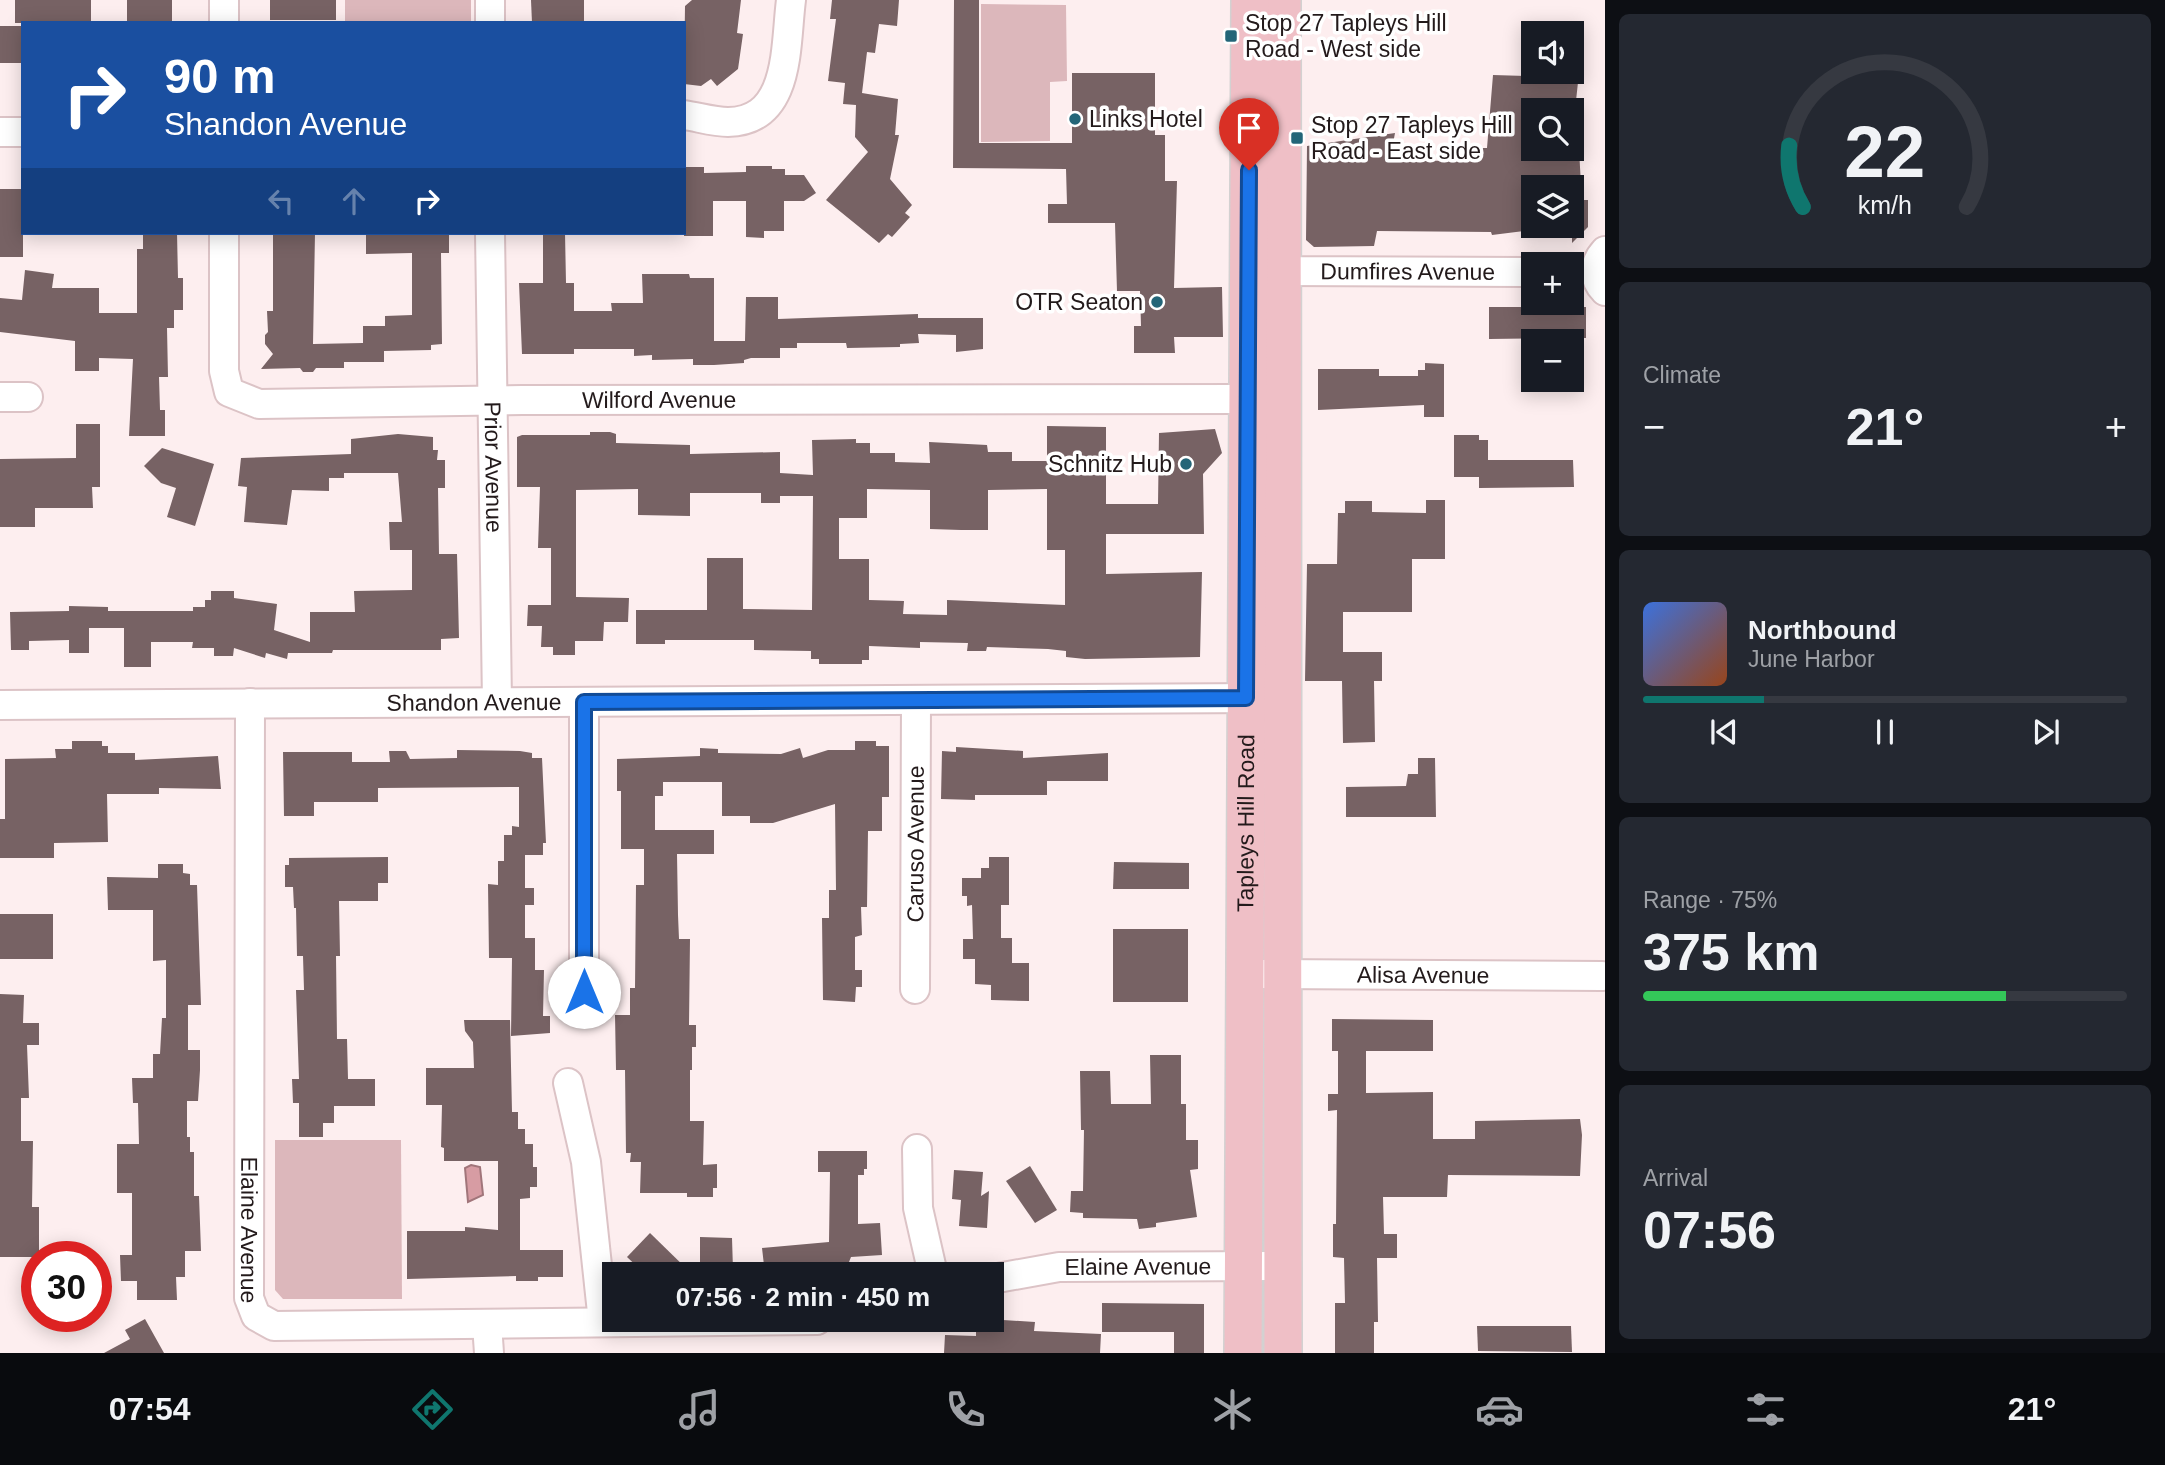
<!DOCTYPE html>
<html lang="en">
<head>
<meta charset="utf-8">
<style>
	body { margin:0; font-family:Arial,sans-serif; background:#242831; color:#f1f3f6; height:100vh; display:flex; flex-direction:column; font-size:26px; white-space:nowrap }
	* { box-sizing:border-box; margin:0 }
	p { font-size:23px; color:#9ea1a6 }
	.icon { flex:none; width:38px; height:38px; fill:none; stroke:currentColor; stroke-width:2; stroke-linecap:round; stroke-linejoin:round }
	.map { position:relative; flex:1; overflow:hidden }
	.details { display:flex; flex-direction:column; gap:14px; padding:14px; background:#0d0f14; width:560px }
	.details>* { flex:none }
	.top-card { position:absolute; left:21px; top:21px; width:665px; height:214px; border-radius:0px; box-shadow:0 4px 18px #0003; background:#1a4fa0; color:#fff; overflow:hidden }
	.controls { position:absolute; left:1521px; top:21px; display:grid; gap:14px }
	.controls a { display:grid; place-items:center; width:63px; height:63px; border-radius:0px; background:#171b24; box-shadow:0 4px 18px #0003; font-size:35px }
	.speed { position:absolute; left:21px; top:1241px; display:flex; gap:14px; font-size:35px; font-weight:700; text-align:center }
	.speed>* { display:grid; place-content:center; width:91px; height:91px; border-radius:50%; background:#171b24; box-shadow:0 4px 18px #0003; line-height:1 }
	.speed .limit { border:10px solid #d22; background:#fff; color:#111 }
	.pin { position:absolute; display:grid; place-items:center; width:60px; height:60px; color:#fff; margin:-72px -30px; border-radius:50% 50% 50% 0; rotate:-45deg; box-shadow:0 0 7px #0007 }
	.pin .icon { rotate:45deg }
	.me { position:absolute; width:77px; margin:-38px; rotate:0deg; stroke-linejoin:round; filter:drop-shadow(0 0 5px #0008) }
	.turn { display:flex; align-items:center; gap:24px; height:147px; padding:0 28px; font-size:32px }
	.turn .icon { width:91px; height:91px; stroke-width:2.5 }
	.turn b { display:block; font-size:49px; line-height:60px }
	.lanes { display:flex; align-items:center; height:66px; padding:0 28px; background:#0003; justify-content:center; gap:35px; direction:ltr }
	.lanes .off { opacity:.35 }
	.big { font-size:52px; font-weight:800; line-height:1.1 }
	.details .widget { flex:1; display:flex; flex-direction:column; justify-content:center; gap:10px; min-width:0; padding:0 24px; border-radius:10px; background:#242831 }
	.details .dial { align-items:center; gap:0 }
	.dial svg { height:182px; overflow:visible; fill:none; stroke:#363941; stroke-width:7; stroke-linecap:round; text-anchor:middle }
	.dial text { fill:#f1f3f6; stroke:none }
	.song { display:flex; align-items:center; gap:21px }
	.cover { width:84px; height:84px; border-radius:10px; background:linear-gradient(135deg,hsl(220 70% 55%),hsl(20 70% 35%)) }
	.played { height:7px; border-radius:4px; background:linear-gradient(90deg,#0f766e 25%,#363941 25%) }
	.keys { display:flex; justify-content:space-around; direction:ltr }
	.heat { display:flex; justify-content:space-between; align-items:center; font-size:38px; direction:ltr }
	.charge { height:10px; border-radius:5px; background:linear-gradient(90deg,#34c759 75%,#363941 0) }
	.trip { position:absolute; left:602px; top:1262px; width:402px; height:70px; border-radius:0px; background:#171b24; box-shadow:0 4px 18px #0003; font-weight:800; line-height:70px; text-align:center }
	.menu { display:flex; height:112px; justify-content:space-around; align-items:center; background:#090b0e; color:#9ea1a6 }
	.menu .icon { width:49px; height:49px }
	.menu .on { color:#0f766e }
	.menu b { font-size:32px; color:#f1f3f6 }
	main { display:flex; flex:1; min-height:0 }
	.map>svg:first-child { display:block }
	.green { fill:#dcb7bb }
	.water { fill:#d79ca3; stroke:#a1757a; stroke-width:2 }
	.building { fill:#776264; fill-rule:evenodd }
	.lines { fill:none; stroke-linecap:round; stroke-linejoin:round }
	.minor-casing { stroke:#dcc3c6; stroke-width:32 }
	.major-casing { stroke:#d3d1d1; stroke-width:40 }
	.minor { stroke:#fff; stroke-width:28 }
	.major { stroke:#efbfc6; stroke-width:37 }
	.route-casing { stroke:#114b97; stroke-width:18 }
	.route { stroke:#1a73e8; stroke-width:12 }
	.poi-dot { fill:#236578; stroke:#fff; stroke-width:2.5 }
	.labels { text-anchor:middle; stroke-width:7; stroke-linejoin:round; paint-order:stroke }
	.poi-label { font-size:23px; fill:#231a1b; stroke:#fff; text-anchor:start }
	.street-label { font-size:23px; fill:#231a1b; stroke:#fff }
</style>
</head>
<body>
<main>
<div class="map">
<svg width="1605" height="1353" viewBox="0 0 1605 1353">
	<rect width="100%" height="100%" fill="#fdeeef"/>
	<g class="green">
		<rect x="345" y="0" width="126" height="23"/>
		<path d="M981,4L1066,5L1067,81L1050,82V141L981,142Z"/>
		<path d="M275,1140H401L402,1299H283L275,1290Z"/>
	</g>
	<path class="water" d="M471,1165L480,1167L483,1195L468,1202L465,1168Z"/>
	<g class="building">
		<rect x="15" y="0" width="76" height="23"/>
		<rect x="127" y="0" width="45" height="23"/>
		<rect x="270" y="0" width="66" height="20"/>
		<path d="M531,0H584V23H532Z"/>
		<path d="M692,0H741L737,33L743,34L738,69L717,86L711,79L701,86L684,84L685,6Z"/>
		<path d="M832,0H899L897,26L879,24L875,53L867,52L862,93L898,99L895,135H899L890,179L912,205L905,213L910,217L892,237L888,234L879,243L826,200L868,152L855,137L856,105L843,104L845,83L828,81L836,19H830Z"/>
		<path d="M954,0H979V143H1072V73H1155V135H1165V181H1177L1174,288L1222,287L1223,337H1174L1175,353H1134V326H1141L1140,291H1117L1115,223H1048V204H1067L1066,169L953,168Z"/>
		<rect x="0" y="26" width="23" height="37"/>
		<path d="M1553,72L1579,73L1575,110H1533V149H1579L1581,185H1533V230L1492,235L1491,232L1377,231L1374,246L1314,247L1306,240L1307,146L1395,133L1390,160L1453,161L1456,148H1487L1493,75L1553,77Z"/>
		<path d="M746,166H772V169H785V175H804L816,193L804,201H784V231H764V238L746,237V201H713V236H684V167H704V173L746,172Z"/>
		<rect x="0" y="189" width="23" height="68"/>
		<path d="M1572,200H1588V227L1572,243Z"/>
		<path d="M143,233H177L178,278H183V310H174V328H167L168,377H159L160,410H165V436H129L133,359L99,358V371H75V341L0,332V298L22,300L25,270L54,274L52,288H99V313H137V249H143Z"/>
		<path d="M273,233H315L313,344L363,343V326H385V316L412,315V253L366,254V233H449V253H441L442,344L431,345V350L384,351V362H344V368H316L313,372H303L300,368L261,369L273,354L265,344V335L268,332L267,311H273Z"/>
		<path d="M543,233H565L566,283H574V311H612L611,303H643L642,274H689L690,278H714V341H745L746,297H778V319L918,314V318H983V349L956,352V335L918,334L919,343L900,344V347L847,348L846,343H797V348H780V358H751L744,360V363L714,365H693V359L652,360V355L634,356V349H574V354H522L519,283H543Z"/>
		<path d="M1489,307H1586V338L1489,339Z"/>
		<path d="M1425,363L1444,364V417H1424V405L1318,410V369H1379V376H1418V370H1425Z"/>
		<path d="M76,424H100V487H92L93,508H35V527H0V459L76,458Z"/>
		<path d="M1047,426L1106,427V504H1158L1159,433L1215,429L1222,453L1203,474L1204,534H1106V574L1202,572L1200,657L1085,659L1066,657V651L1048,649L987,647L986,651H967L968,643L920,642V648L869,646V660H862V664H819V659H811V651L754,650V640H665V644H636V610H707V558H743V609L812,610L813,496H780V503H761V493H690V516L638,515V489L576,490V597L629,598L628,622H604L603,641H575V655H553V647H541L542,626H527L528,605H551V548H538L540,487H517V437L522,435H590V432H610L616,434V443L690,445V454L780,452V473L813,475L812,440L856,439V443H870V453H895V462L930,463L929,442L987,445L988,452H1012V461H1047ZM867,489L930,490V529L961,530H988V490L1047,489V550H1065V605L947,600V615L903,614L904,601L869,600V559H839V518H867Z"/>
		<path d="M398,434L433,437V450H438L437,460H445V488H438L439,554H457L459,638L441,639V650H333L332,653H288L287,659L266,653L265,658L234,648L233,656H214V648H192L193,642H151V667H124V628H89V653H69V640L29,641V650H11L10,612L69,611V606L108,607V611H193V607H205V600H211V591H234V598L277,604L274,630L310,642V612H355L354,591L412,590V550H390L389,522H402L398,473H344V478H329V491L292,490L287,525L244,522L247,487L238,486L241,458L351,454V439Z"/>
		<path d="M1454,435H1479V440H1488V460H1573L1574,487L1479,488V477H1454Z"/>
		<path d="M162,448L214,464L195,526L167,517L176,488L161,483L144,466Z"/>
		<path d="M1426,500H1445V559H1412V612H1343V652H1382V681H1374L1375,742L1343,743L1342,681H1305L1307,564H1337L1338,513H1345V501H1372V512L1426,513Z"/>
		<path d="M72,741H102V746H108V753H135V760L218,756L221,789L159,788V794H107L108,842L54,843V858H0V819H5V759L56,758L55,749H72Z"/>
		<path d="M855,741H876V746H889V797H882V831H868L867,907H861L862,935L855,937V970H862V987H856L855,1002L823,1000L822,918H829V890H836L835,804L773,823H750V816H722V782H663V796H655V830H714V854H677L678,915L679,939H690L689,1025H696V1047H692V1070H690V1121H704L703,1165L717,1164V1188H713V1197H687V1193H640L641,1162H630L631,1153H626L625,1070H616L615,1015H630V988H635L636,885H644V849H621V791H617V759L700,756V748L718,749V753L781,754L800,748L803,758L828,750H855Z"/>
		<path d="M956,747L1023,751V758L1108,753V781H1047V795H975V800L941,799L942,751L956,752Z"/>
		<path d="M457,750L520,751L532,753V758H542L546,843H543V855H525V888H534V905H525V938H535V970H544L543,1016H550V1033L511,1036L512,958H489L488,884L498,885V861H504V835H512V826L519,827V787L378,788V802H314V816H284L283,752H352V762H390L389,751H406L410,759L457,758Z"/>
		<path d="M1418,758H1435L1436,817H1346V787L1406,786L1408,774H1418Z"/>
		<path d="M388,857V883H378V901H339L340,956H336L337,1039H347L348,1079H375V1106H334V1123H323V1137H299V1103H293L292,1079H299L296,990H304L303,956H297L296,908H294L293,887H285V865H289V858Z"/>
		<path d="M989,857H1009V905H1001V938H1012V963H1029V1001L991,1000V985L975,984V959H963V939H973L972,905L967,906V896H962V878H981V868H989Z"/>
		<path d="M1114,862L1189,863V889H1113Z"/>
		<path d="M158,864H183V873L190,874V885H197L201,1005H188V1050H200V1070L198,1101H187V1137H190V1152H194V1196H199L201,1251H185V1277H176L177,1300H137V1281H121L120,1255H132V1193H117V1144H139L138,1103H133L132,1078H153V1054H160L162,1018H166V960L153,961V910H108L107,877L158,878Z"/>
		<rect x="0" y="914" width="53" height="45"/>
		<rect x="1113" y="929" width="75" height="73"/>
		<path d="M0,994L24,995L23,1023H39V1045H27L29,1098H21V1141H33L32,1207H39V1256L37,1257H0Z"/>
		<path d="M1332,1019L1433,1020V1051H1366V1093L1433,1092V1139H1475V1121L1580,1119L1582,1135L1580,1176L1448,1175L1447,1197H1383L1384,1234H1397V1258H1377L1378,1322H1374V1353H1335V1303H1345L1344,1258L1333,1257V1224H1336L1337,1110L1328,1111V1094H1338V1051H1332Z"/>
		<path d="M464,1020H510L512,1112H518V1129H525V1144H533V1167H537V1187H530V1198L520,1199V1250H563V1277H538V1281H516V1276L407,1279V1231H465V1227L498,1230V1161H444V1148L441,1147L442,1105H426V1068H474L473,1042L465,1031Z"/>
		<path d="M1150,1055H1181V1104H1186V1140H1198V1169L1190,1170L1197,1217L1156,1223V1227L1139,1229L1137,1219L1083,1218V1213L1070,1212L1071,1191H1083L1084,1130H1081L1080,1071H1110L1111,1104H1151Z"/>
		<path d="M818,1151H867V1169H864V1175H858V1224L880,1223L882,1255L851,1257L847,1267L824,1269V1272L765,1274L762,1248L829,1242L830,1172H818Z"/>
		<path d="M1030,1166L1057,1210L1035,1223L1006,1181Z"/>
		<path d="M954,1170L983,1172L981,1196L989,1191L987,1228L959,1226L961,1200L952,1199Z"/>
		<path d="M650,1233L692,1274H645L627,1257Z"/>
		<path d="M700,1237L732,1238L733,1270H722V1274H700Z"/>
		<path d="M1102,1303L1204,1304V1353H1174V1332H1102Z"/>
		<path d="M145,1319L164,1353H104L130,1339L125,1330Z"/>
		<path d="M1003,1320L1035,1322L1034,1331L1101,1334L1100,1353H944L945,1335L976,1336V1330L1002,1331Z"/>
		<path d="M1477,1326H1571L1572,1352L1478,1351Z"/>
	</g>
	<g class="lines">
		<g class="minor-casing">
			<g id="minor">
				<path d="M224,0V23"/>
				<path d="M490,23V0"/>
				<path d="M684,115C698,117 714,122 728,122C791,121 785,46 791,0"/>
				<path d="M0,132H23"/>
				<path id="s1" d="M224,233V371L229,392L259,404L522,400L1250,399"/>
				<path id="s2" d="M490,233L497,702"/>
				<path d="M1605,251C1593,264 1593,279 1605,291"/>
				<path id="s3" d="M1267,259L1282,271L1533,272"/>
				<path d="M0,397H28"/>
				<path id="s4" d="M250,703L249,1298L256,1316L274,1326L817,1320"/>
				<path id="s5" d="M0,705L1264,698"/>
				<path id="s6" d="M1262,974L1602,976"/>
				<path id="s7" d="M915,989L916,700"/>
				<path d="M584,992V702"/>
				<path d="M568,1083L586,1162L603,1322"/>
				<path d="M917,1149L918,1208L933,1274"/>
				<path id="s8" d="M992,1279L1059,1267L1284,1266"/>
				<path d="M487,1324L489,1353"/>
			</g>
		</g>
		<g class="major-casing">
			<g id="major">
				<path d="M1282,0L1283,1353"/>
				<path id="s9" d="M1243,1353L1250,0"/>
			</g>
		</g>
		<use href="#minor" class="minor"/>
		<use href="#major" class="major"/>
	</g>
	<g class="lines">
		<g class="route-casing">
			<path id="route" d="M584,992V702L1246,698L1249,170"/>
		</g>
		<use href="#route" class="route"/>
	</g>
	<g class="poi-dot">
		<rect x="1224" y="29" width="14" height="14" rx="3.5"/>
		<circle cx="1075" cy="119" r="7"/>
		<rect x="1290" y="131" width="14" height="14" rx="3.5"/>
		<circle cx="1157" cy="302" r="7"/>
		<circle cx="1186" cy="464" r="7"/>
	</g>
	<g class="labels">
		<g class="poi-label">
			<text x="1245" y="31">Stop 27 Tapleys Hill<tspan x="1245" dy="26">Road - West side</tspan></text>
			<text x="1089" y="127">Links Hotel</text>
			<text x="1311" y="133">Stop 27 Tapleys Hill<tspan x="1311" dy="26">Road - East side</tspan></text>
			<text x="1143" y="310" text-anchor="end">OTR Seaton</text>
			<text x="1172" y="472" text-anchor="end">Schnitz Hub</text>
		</g>
		<g class="street-label">
			<text dy="8" stroke="none"><textPath href="#s3" startOffset="145">Dumfires Avenue</textPath></text>
			<text dy="8" stroke="none"><textPath href="#s1" startOffset="592">Wilford Avenue</textPath></text>
			<text dy="8" stroke="none"><textPath href="#s2" startOffset="234">Prior Avenue</textPath></text>
			<text dy="8" stroke="none"><textPath href="#s5" startOffset="474">Shandon Avenue</textPath></text>
			<text dy="8" stroke="none"><textPath href="#s9" startOffset="530">Tapleys Hill Road</textPath></text>
			<text dy="8" stroke="none"><textPath href="#s7" startOffset="145">Caruso Avenue</textPath></text>
			<text dy="8" stroke="none"><textPath href="#s6" startOffset="161">Alisa Avenue</textPath></text>
			<text dy="8" stroke="none"><textPath href="#s4" startOffset="527">Elaine Avenue</textPath></text>
			<text dy="8" stroke="none"><textPath href="#s8" startOffset="147">Elaine Avenue</textPath></text>
		</g>
	</g>
</svg>
<div class="controls">
<a><svg class="icon" aria-label="sound" viewBox="0 0 24 24"><path d="M4 9h4l5-4v14l-5-4H4zM17 9q2 3 0 6"/></svg></a>
<a><svg class="icon" aria-label="search" viewBox="0 0 24 24"><circle cx="10" cy="10" r="6"/><path d="M15 15l6 6"/></svg></a>
<a><svg class="icon" aria-label="layers" viewBox="0 0 24 24"><path d="M12 4l9 5-9 5-9-5zM3 14l9 5 9-5"/></svg></a>
<a>+</a>
<a>−</a>
</div>
<div class="speed"><div class="limit">30</div></div>
<div class="pin" style="left:1249px;top:170px;background:#d93025"><svg class="icon" aria-label="arrive" viewBox="0 0 24 24"><path d="M6 21V4h12l-3 4 3 4H6"/></svg></div>
<svg class="me" style="left:584px;top:992px" viewBox="-20 -20 40 40"><circle r="19" fill="#fff"/><path d="M0-13L10 11 0 6-10 11z" fill="#1a73e8"/></svg>
<div class="trip">07:56 · 2 min · 450 m</div>
<div class="top-card">
<div class="turn"><svg class="icon" aria-label="right" viewBox="0 0 24 24"><path d="M7 20v-9h11M14 6l5 5-5 5"/></svg><div><b>90 m</b>Shandon Avenue</div></div>
<div class="lanes"><svg class="icon off" aria-label="left" viewBox="0 0 24 24"><path d="M17 20v-9H6M10 6l-5 5 5 5"/></svg><svg class="icon off" aria-label="ahead" viewBox="0 0 24 24"><path d="M12 20V5M6 11l6-6 6 6"/></svg><svg class="icon" aria-label="right" viewBox="0 0 24 24"><path d="M7 20v-9h11M14 6l5 5-5 5"/></svg></div>
</div>
</div>
<section class="details">
<div class="widget dial"><svg viewBox="0 0 100 80">
<path d="M14 69A42 42 0 1 1 86 69"/>
<path d="M14 69A42 42 0 0 1 8 42" stroke="#0f766e"/>
<text x="50" y="56" font-size="32" font-weight="700">22</text>
<text x="50" y="72" font-size="11">km/h</text>
</svg></div>
<div class="widget"><p>Climate</p>
<div class="heat"><a>−</a><b class="big">21°</b><a>+</a></div>
</div>
<div class="widget">
<div class="song"><i class="cover"></i><div><b>Northbound</b><p>June Harbor</p></div></div>
<div class="played"></div>
<div class="keys"><svg class="icon" aria-label="previous" viewBox="0 0 24 24"><path d="M18 5L8 12l10 7zM5 5v14"/></svg><svg class="icon" aria-label="pause" viewBox="0 0 24 24"><path d="M8 5v14M16 5v14"/></svg><svg class="icon" aria-label="next" viewBox="0 0 24 24"><path d="M6 5l10 7-10 7zM19 5v14"/></svg></div>
</div>
<div class="widget"><p>Range · 75%</p><b class="big">375 km</b><div class="charge"></div></div>
<div class="widget"><p>Arrival</p><b class="big">07:56</b></div>
</section>
</main>
<nav class="menu">
<b>07:54</b>
<svg class="icon on" aria-label="directions" viewBox="0 0 24 24"><path d="M12 3l9 9-9 9-9-9zM9 14v-3h6M13 9l2 2-2 2"/></svg>
<svg class="icon" aria-label="music" viewBox="0 0 24 24"><path d="M9 18V5l10-2v13"/><circle cx="6" cy="18" r="3"/><circle cx="16" cy="16" r="3"/></svg>
<svg class="icon" aria-label="phone" viewBox="0 0 24 24"><path d="M5 4h4l2 5-3 2q2 4 5 5l2-3 5 2v4C11 20 4 13 5 4z"/></svg>
<svg class="icon" aria-label="climate" viewBox="0 0 24 24"><path d="M12 3v18M4 7l16 10M4 17L20 7"/></svg>
<svg class="icon" aria-label="car" viewBox="0 0 24 24"><path d="M5 17H2v-5l4-1 3-4h7l3 4 3 1v5h-3M9 17h6M6 11h13"/><circle cx="7" cy="17" r="2"/><circle cx="17" cy="17" r="2"/></svg>
<svg class="icon" aria-label="filters" viewBox="0 0 24 24"><path d="M4 7h16M4 17h16"/><circle cx="9" cy="7" r="2"/><circle cx="15" cy="17" r="2"/></svg>
<b>21°</b>
</nav>
</body>
</html>
